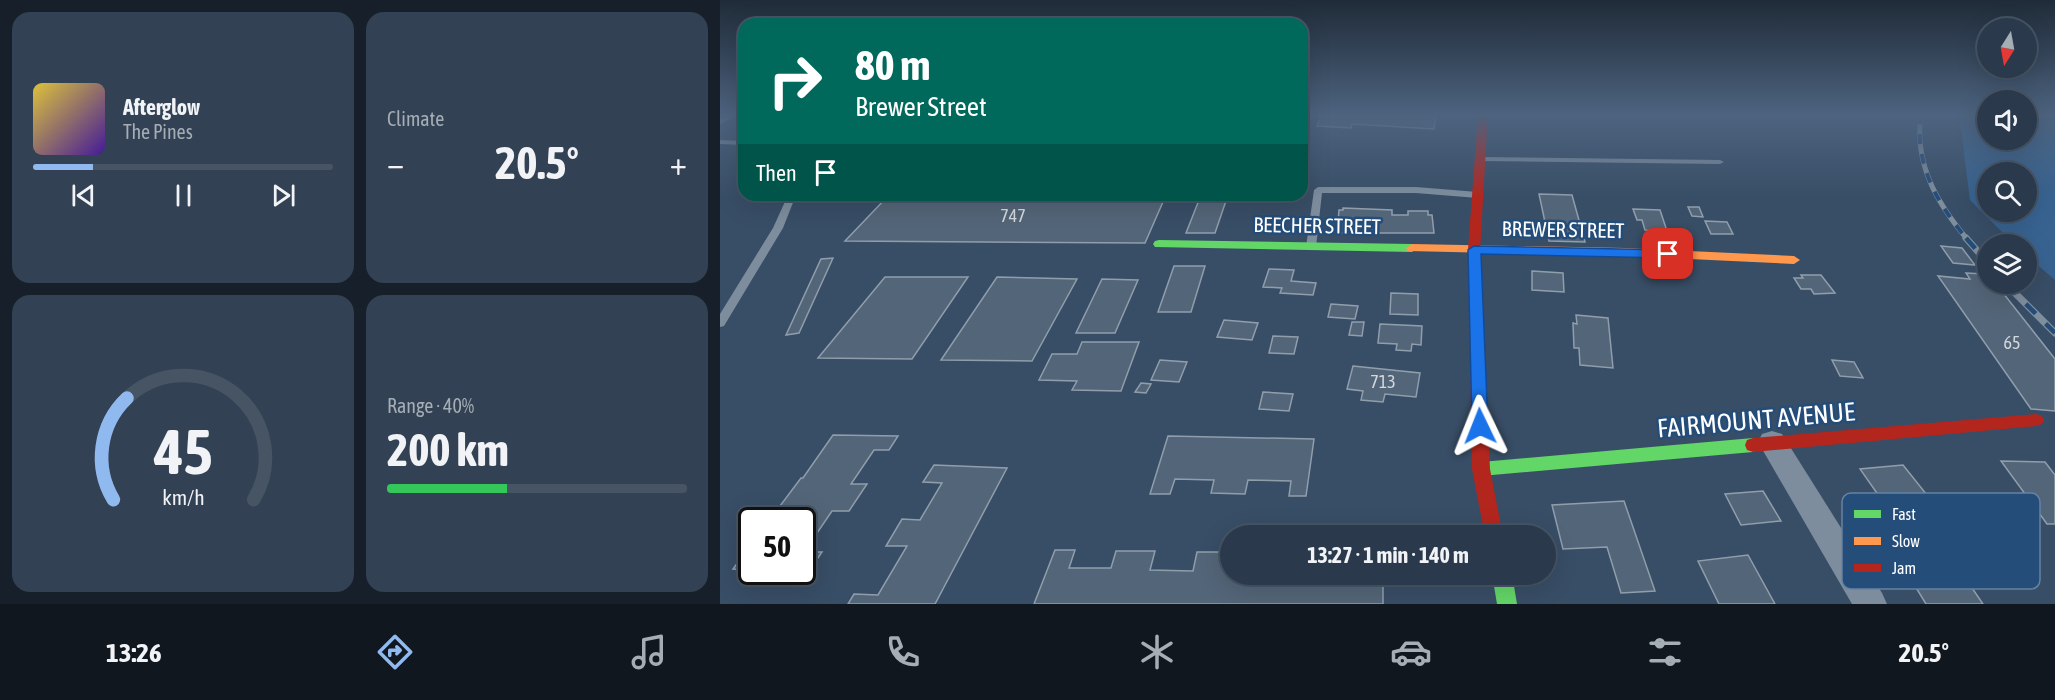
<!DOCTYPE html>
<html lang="en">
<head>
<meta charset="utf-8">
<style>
	body { margin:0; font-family:"Asap Condensed",sans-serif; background:#324153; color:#f1f3f6; height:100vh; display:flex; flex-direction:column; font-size:22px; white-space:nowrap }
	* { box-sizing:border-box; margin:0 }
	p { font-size:20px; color:#a5adb5 }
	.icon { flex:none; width:33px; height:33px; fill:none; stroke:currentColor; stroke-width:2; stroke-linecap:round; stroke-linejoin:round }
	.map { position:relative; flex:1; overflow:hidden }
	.details { display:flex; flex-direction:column; gap:12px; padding:12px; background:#17202a; width:720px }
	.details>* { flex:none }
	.hud { position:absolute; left:18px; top:18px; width:570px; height:183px; border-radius:18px; box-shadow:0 6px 24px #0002,0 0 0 2px #465464; background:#00695c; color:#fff; overflow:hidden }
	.needle { width:39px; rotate:191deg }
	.buttons { position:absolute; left:1257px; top:18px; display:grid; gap:12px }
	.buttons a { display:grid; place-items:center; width:60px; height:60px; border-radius:50%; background:#2a3a4c; box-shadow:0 6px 24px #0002,0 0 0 2px #465464; font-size:30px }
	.speed { position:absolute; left:18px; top:507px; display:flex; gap:12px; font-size:30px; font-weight:700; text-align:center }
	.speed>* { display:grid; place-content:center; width:78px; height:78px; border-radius:50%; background:#2a3a4c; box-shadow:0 6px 24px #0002,0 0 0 2px #465464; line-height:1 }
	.speed .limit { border:3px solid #111; border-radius:9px; background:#fff; color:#111 }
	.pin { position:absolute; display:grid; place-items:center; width:51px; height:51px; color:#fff; margin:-26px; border-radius:12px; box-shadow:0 3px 9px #0006 }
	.me { position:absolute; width:66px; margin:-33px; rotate:358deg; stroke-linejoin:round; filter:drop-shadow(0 0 4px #0008) }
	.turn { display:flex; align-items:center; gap:21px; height:126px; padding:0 18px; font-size:27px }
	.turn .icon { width:78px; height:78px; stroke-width:2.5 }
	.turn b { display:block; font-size:42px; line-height:51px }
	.then { display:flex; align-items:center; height:57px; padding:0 18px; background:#0003; gap:12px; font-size:22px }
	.big { font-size:45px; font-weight:700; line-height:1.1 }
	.details .card { flex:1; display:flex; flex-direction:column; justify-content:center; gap:9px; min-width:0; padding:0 21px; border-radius:18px; background:#324153 }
	.details .dial { align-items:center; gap:0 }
	.dial svg { height:156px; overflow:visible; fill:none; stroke:#465464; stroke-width:7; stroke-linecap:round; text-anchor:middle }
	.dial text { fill:#f1f3f6; stroke:none }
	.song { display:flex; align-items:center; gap:18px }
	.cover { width:72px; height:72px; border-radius:9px; background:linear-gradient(135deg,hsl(50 70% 55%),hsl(260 70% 35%)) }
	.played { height:6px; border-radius:3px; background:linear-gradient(90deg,#90b9f0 20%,#465464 20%) }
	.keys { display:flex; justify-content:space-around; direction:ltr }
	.heat { display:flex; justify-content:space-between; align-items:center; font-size:33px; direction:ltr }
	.charge { height:9px; border-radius:4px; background:linear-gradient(90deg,#34c759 40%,#465464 0) }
	.details .tiles { flex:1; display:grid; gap:12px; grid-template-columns:repeat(2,1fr) }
	.trip { position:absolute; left:500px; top:525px; width:336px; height:60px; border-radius:30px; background:#2a3a4c; box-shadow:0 6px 24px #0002,0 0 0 2px #465464; font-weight:700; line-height:60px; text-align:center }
	.tab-bar { display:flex; height:96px; justify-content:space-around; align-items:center; background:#11171e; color:#a5adb5 }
	.tab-bar .icon { width:42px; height:42px }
	.tab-bar .on { color:#90b9f0 }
	.tab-bar b { font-size:27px; color:#f1f3f6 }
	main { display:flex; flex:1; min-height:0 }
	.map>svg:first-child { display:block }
	.green { fill:#386391; fill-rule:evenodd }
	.building { fill:#536578; stroke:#909eac; stroke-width:1.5 }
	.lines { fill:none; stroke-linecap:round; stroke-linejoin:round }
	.lane { fill:#7d8d9d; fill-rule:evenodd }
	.street { fill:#7d8d9d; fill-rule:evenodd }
	.fast { fill:#63d668; fill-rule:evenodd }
	.slow { fill:#ff974d; fill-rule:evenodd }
	.jam { fill:#b3261e; fill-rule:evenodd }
	.rail-far1-casing { stroke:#7f8e9d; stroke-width:5 }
	.rail-casing { stroke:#7f8e9d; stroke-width:7 }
	.rail-far1 { stroke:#244d7a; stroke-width:4; stroke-dasharray:10; stroke-linecap:butt }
	.rail { stroke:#244d7a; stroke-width:4.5; stroke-dasharray:14; stroke-linecap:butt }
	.route { fill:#1a73e8; stroke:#114b97; stroke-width:1.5 }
	.labels { text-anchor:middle; stroke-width:5; stroke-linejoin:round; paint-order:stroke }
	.number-label { font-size:18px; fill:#d4d8dd }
	.street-label { font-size:21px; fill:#fff; stroke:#244d7a }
	.near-street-label { font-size:26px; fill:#fff; stroke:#244d7a }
	.key { fill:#244d7a; stroke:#6682a2; stroke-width:1.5 }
	.key-label { font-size:16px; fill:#fff }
</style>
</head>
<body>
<main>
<section class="details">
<div class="tiles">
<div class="card">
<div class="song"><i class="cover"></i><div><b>Afterglow</b><p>The Pines</p></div></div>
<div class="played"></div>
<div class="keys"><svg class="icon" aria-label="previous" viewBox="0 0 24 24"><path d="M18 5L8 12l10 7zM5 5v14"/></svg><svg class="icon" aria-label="pause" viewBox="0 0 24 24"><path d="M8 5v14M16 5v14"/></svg><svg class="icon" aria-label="next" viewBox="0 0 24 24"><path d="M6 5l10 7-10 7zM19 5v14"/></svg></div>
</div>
<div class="card"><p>Climate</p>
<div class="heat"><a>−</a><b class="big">20.5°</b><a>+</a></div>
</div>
<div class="card dial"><svg viewBox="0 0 100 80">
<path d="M14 69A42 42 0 1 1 86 69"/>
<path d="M14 69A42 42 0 0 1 21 17" stroke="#90b9f0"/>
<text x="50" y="56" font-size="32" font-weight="700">45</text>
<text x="50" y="72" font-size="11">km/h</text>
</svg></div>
<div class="card"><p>Range · 40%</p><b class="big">200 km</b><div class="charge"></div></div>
</div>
</section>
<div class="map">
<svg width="1335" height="604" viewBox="0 0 1335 604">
	<rect width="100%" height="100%" fill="#384e66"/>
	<path class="green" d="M1239,114H1267L1268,140H1306L1307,114H1335V280L1307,256L1306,244H1294L1250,200ZM1268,172H1306V212H1268Z"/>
	<g class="building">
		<path d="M602,114H716L714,129L632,124L631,128L597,126Z"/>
		<path d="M819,194L852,195L865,242L829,241Z"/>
		<path d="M169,195H446L425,243L125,241Z"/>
		<path d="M481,195H508L495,233H466Z"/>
		<path d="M968,207H979L983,217L972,216Z"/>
		<path d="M623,208L672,210V215H688V211H708V215H712L714,233H617L619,210H623Z"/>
		<path d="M913,209L940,210L947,231L925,230L922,220H917Z"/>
		<path d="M985,221L1007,222L1013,234H991Z"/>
		<path d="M1221,246L1242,248L1255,265L1233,263Z"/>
		<path d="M113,258L79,333L66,335L101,259Z"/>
		<path d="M454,266H485L471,312H438Z"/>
		<path d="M549,269L574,270L571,281L596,283L593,295L560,293L562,288L543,287Z"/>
		<path d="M812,271L843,273L844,292L812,290Z"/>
		<path d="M1246,273L1265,274L1268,284H1276L1335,359V411L1311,409L1218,276L1250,279Z"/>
		<path d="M1081,275H1101L1115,293L1094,294L1091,289H1081L1074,278H1083Z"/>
		<path d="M165,277H248L192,359L98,358Z"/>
		<path d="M277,277L357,279L312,361L221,360Z"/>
		<path d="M382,279L418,280L395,333H356Z"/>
		<path d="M671,293L698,294V315L670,314Z"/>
		<path d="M611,304L638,306L635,319L608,317Z"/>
		<path d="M856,315L888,318L893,368L860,365L859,348H854L853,323L857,324Z"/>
		<path d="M504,320L538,323L532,340L497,337Z"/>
		<path d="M632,322H644L642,336L629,335Z"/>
		<path d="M660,324L702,326L701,345L692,344L691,351L676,350L677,344L658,343Z"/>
		<path d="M553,336L578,337L574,354L549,353Z"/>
		<path d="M362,342H419L401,391L352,390L357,381L319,380L332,354H357Z"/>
		<path d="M440,360L467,362L459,382L431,380Z"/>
		<path d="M1112,360L1134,362L1143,378L1120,376Z"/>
		<path d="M633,366L700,373L696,397L665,394L663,402L641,400L643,391L627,389Z"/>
		<path d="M421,383L431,384L426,393L415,392Z"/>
		<path d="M543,392L573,394L569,411L539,409Z"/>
		<path d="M113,435L178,436L169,450H154L131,484H147L129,511H112L84,552H102L89,571H82V520H55L59,514H54L81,478H83Z"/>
		<path d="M448,436L594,439L586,496H569L571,481L528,480L525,494L491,493L494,480L455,479L450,494H430Z"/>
		<path d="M1281,461L1325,462L1335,475V524H1327Z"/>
		<path d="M214,465L287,468L215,604H128L134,594L158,595L187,546H166L182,519L200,520L222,483L203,482Z"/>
		<path d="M1183,465L1207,495L1161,499L1140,469Z"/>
		<path d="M1043,491L1061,521L1021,525L1005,494Z"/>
		<path d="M904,501L935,591L901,593L887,547L843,549L832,505Z"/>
		<path d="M29,547H32V570L13,569Z"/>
		<path d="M335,550H355L349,568H391L396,551H435L430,570L473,571L477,552H510V574H663V604H314Z"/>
		<path d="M1028,555L1055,604H999L978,561Z"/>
		<path d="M1250,585L1263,604H1206L1195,586Z"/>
	</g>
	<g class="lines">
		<g class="lane">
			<path d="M9,114H17L0,124V119Z"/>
			<path d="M0,140L24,141V145L0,144Z"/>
			<path d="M758,157L1000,160L1004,162L1000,164L761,161L757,159Z"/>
			<path d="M598,187H696L758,192L762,195L758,198L696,193H602L596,247L591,250L586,247L594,190Z"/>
			<path d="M68,195H76L63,228L4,326L0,327V314L53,228Z"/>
		</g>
		<path class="street" d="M1052,431L1062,434L1162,593L1167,604H1132L1038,442L1042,434Z"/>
		<g class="fast">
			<path d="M439,240L692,244L698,248L692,252L435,247L433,244L435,241Z"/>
			<path d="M1033,438L1039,440L1041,445L1039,450L1033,452L761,476L755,474L752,469L755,464L761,462Z"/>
			<path d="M772,574H792L797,604H777Z"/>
		</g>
		<path class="slow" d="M692,244L905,248L1074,256L1080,260L1074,264L905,256L688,251L686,248Z"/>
		<g class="jam">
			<path d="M758,114H768L760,250L770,469L783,536H765L752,469L748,250Z"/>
			<path d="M1316,414L1322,416L1324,420L1322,424L1316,426L1033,452L1027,450L1025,445L1027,440L1033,438Z"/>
		</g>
		<g class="rail-far1-casing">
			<path id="rail-far1" d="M1201,114C1194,163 1216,202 1247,239"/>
		</g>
		<g class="rail-casing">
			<g id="rail">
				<path d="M1246,238L1268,263"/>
				<path d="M1286,284L1335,333"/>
			</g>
		</g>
		<use href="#rail-far1" class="rail-far1"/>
		<use href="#rail" class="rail"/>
	</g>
	<linearGradient id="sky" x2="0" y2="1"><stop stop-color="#1f2b38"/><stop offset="0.58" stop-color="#4d637f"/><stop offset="1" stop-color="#4d637f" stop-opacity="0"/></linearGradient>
	<rect width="1335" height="198" fill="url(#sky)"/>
	<path class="route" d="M754,246L948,250L954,254L948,258L761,254L768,426L766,430L760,432L754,430L752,426L748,250Z"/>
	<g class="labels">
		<g class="number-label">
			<text x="293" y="222">747</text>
			<text x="1292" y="349">65</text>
			<text x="663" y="388">713</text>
		</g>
		<g class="street-label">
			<text transform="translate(597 226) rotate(1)" y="7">BEECHER STREET</text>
			<text transform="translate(843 230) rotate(1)" y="7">BREWER STREET</text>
		</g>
		<g class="near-street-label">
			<text transform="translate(1036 420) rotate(-5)" y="9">FAIRMOUNT AVENUE</text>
		</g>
	</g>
	<rect x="1122" y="493" width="198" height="96" rx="9" class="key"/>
	<rect x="1134" y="510" width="27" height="8" fill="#63d668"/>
	<rect x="1134" y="537" width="27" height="8" fill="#ff974d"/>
	<rect x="1134" y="564" width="27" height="8" fill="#b3261e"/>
	<g class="key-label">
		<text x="1172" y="520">Fast</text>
		<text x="1172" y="547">Slow</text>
		<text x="1172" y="574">Jam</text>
	</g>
</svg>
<div class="buttons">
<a><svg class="needle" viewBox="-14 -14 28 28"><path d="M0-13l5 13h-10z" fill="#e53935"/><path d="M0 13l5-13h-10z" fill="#a5adb5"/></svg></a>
<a><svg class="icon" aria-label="sound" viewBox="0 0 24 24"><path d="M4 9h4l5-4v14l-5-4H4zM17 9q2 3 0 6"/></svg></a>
<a><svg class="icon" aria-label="search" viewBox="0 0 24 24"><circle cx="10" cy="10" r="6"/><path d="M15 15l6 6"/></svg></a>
<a><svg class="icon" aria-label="layers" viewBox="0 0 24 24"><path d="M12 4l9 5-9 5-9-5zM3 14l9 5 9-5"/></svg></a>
</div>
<div class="speed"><div class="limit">50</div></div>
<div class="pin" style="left:948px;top:254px;background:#d93025"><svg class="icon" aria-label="arrive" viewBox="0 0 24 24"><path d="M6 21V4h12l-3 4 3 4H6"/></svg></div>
<svg class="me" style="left:760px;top:426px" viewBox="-20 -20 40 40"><path d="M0-17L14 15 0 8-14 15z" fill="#1a73e8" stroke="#fff" stroke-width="4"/></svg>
<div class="trip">13:27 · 1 min · 140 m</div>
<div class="hud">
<div class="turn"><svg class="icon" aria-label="right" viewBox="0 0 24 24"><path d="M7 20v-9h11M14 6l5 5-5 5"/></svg><div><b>80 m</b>Brewer Street</div></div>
<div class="then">Then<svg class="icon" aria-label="arrive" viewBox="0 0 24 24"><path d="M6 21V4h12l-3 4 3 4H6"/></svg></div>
</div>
</div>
</main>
<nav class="tab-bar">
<b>13:26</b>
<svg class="icon on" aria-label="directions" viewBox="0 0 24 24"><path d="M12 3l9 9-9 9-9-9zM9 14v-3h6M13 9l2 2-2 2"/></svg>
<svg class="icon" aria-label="music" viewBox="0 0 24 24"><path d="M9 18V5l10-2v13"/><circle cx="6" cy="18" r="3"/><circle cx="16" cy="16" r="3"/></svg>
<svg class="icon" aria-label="phone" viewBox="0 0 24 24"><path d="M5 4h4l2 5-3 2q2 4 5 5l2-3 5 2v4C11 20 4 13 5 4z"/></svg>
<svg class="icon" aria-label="climate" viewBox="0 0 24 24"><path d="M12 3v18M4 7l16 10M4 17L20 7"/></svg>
<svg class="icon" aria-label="car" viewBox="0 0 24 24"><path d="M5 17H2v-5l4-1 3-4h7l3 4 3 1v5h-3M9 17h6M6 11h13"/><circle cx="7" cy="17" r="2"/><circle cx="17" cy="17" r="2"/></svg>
<svg class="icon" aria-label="filters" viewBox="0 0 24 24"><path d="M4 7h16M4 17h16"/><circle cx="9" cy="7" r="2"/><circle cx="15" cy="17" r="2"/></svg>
<b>20.5°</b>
</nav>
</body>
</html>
